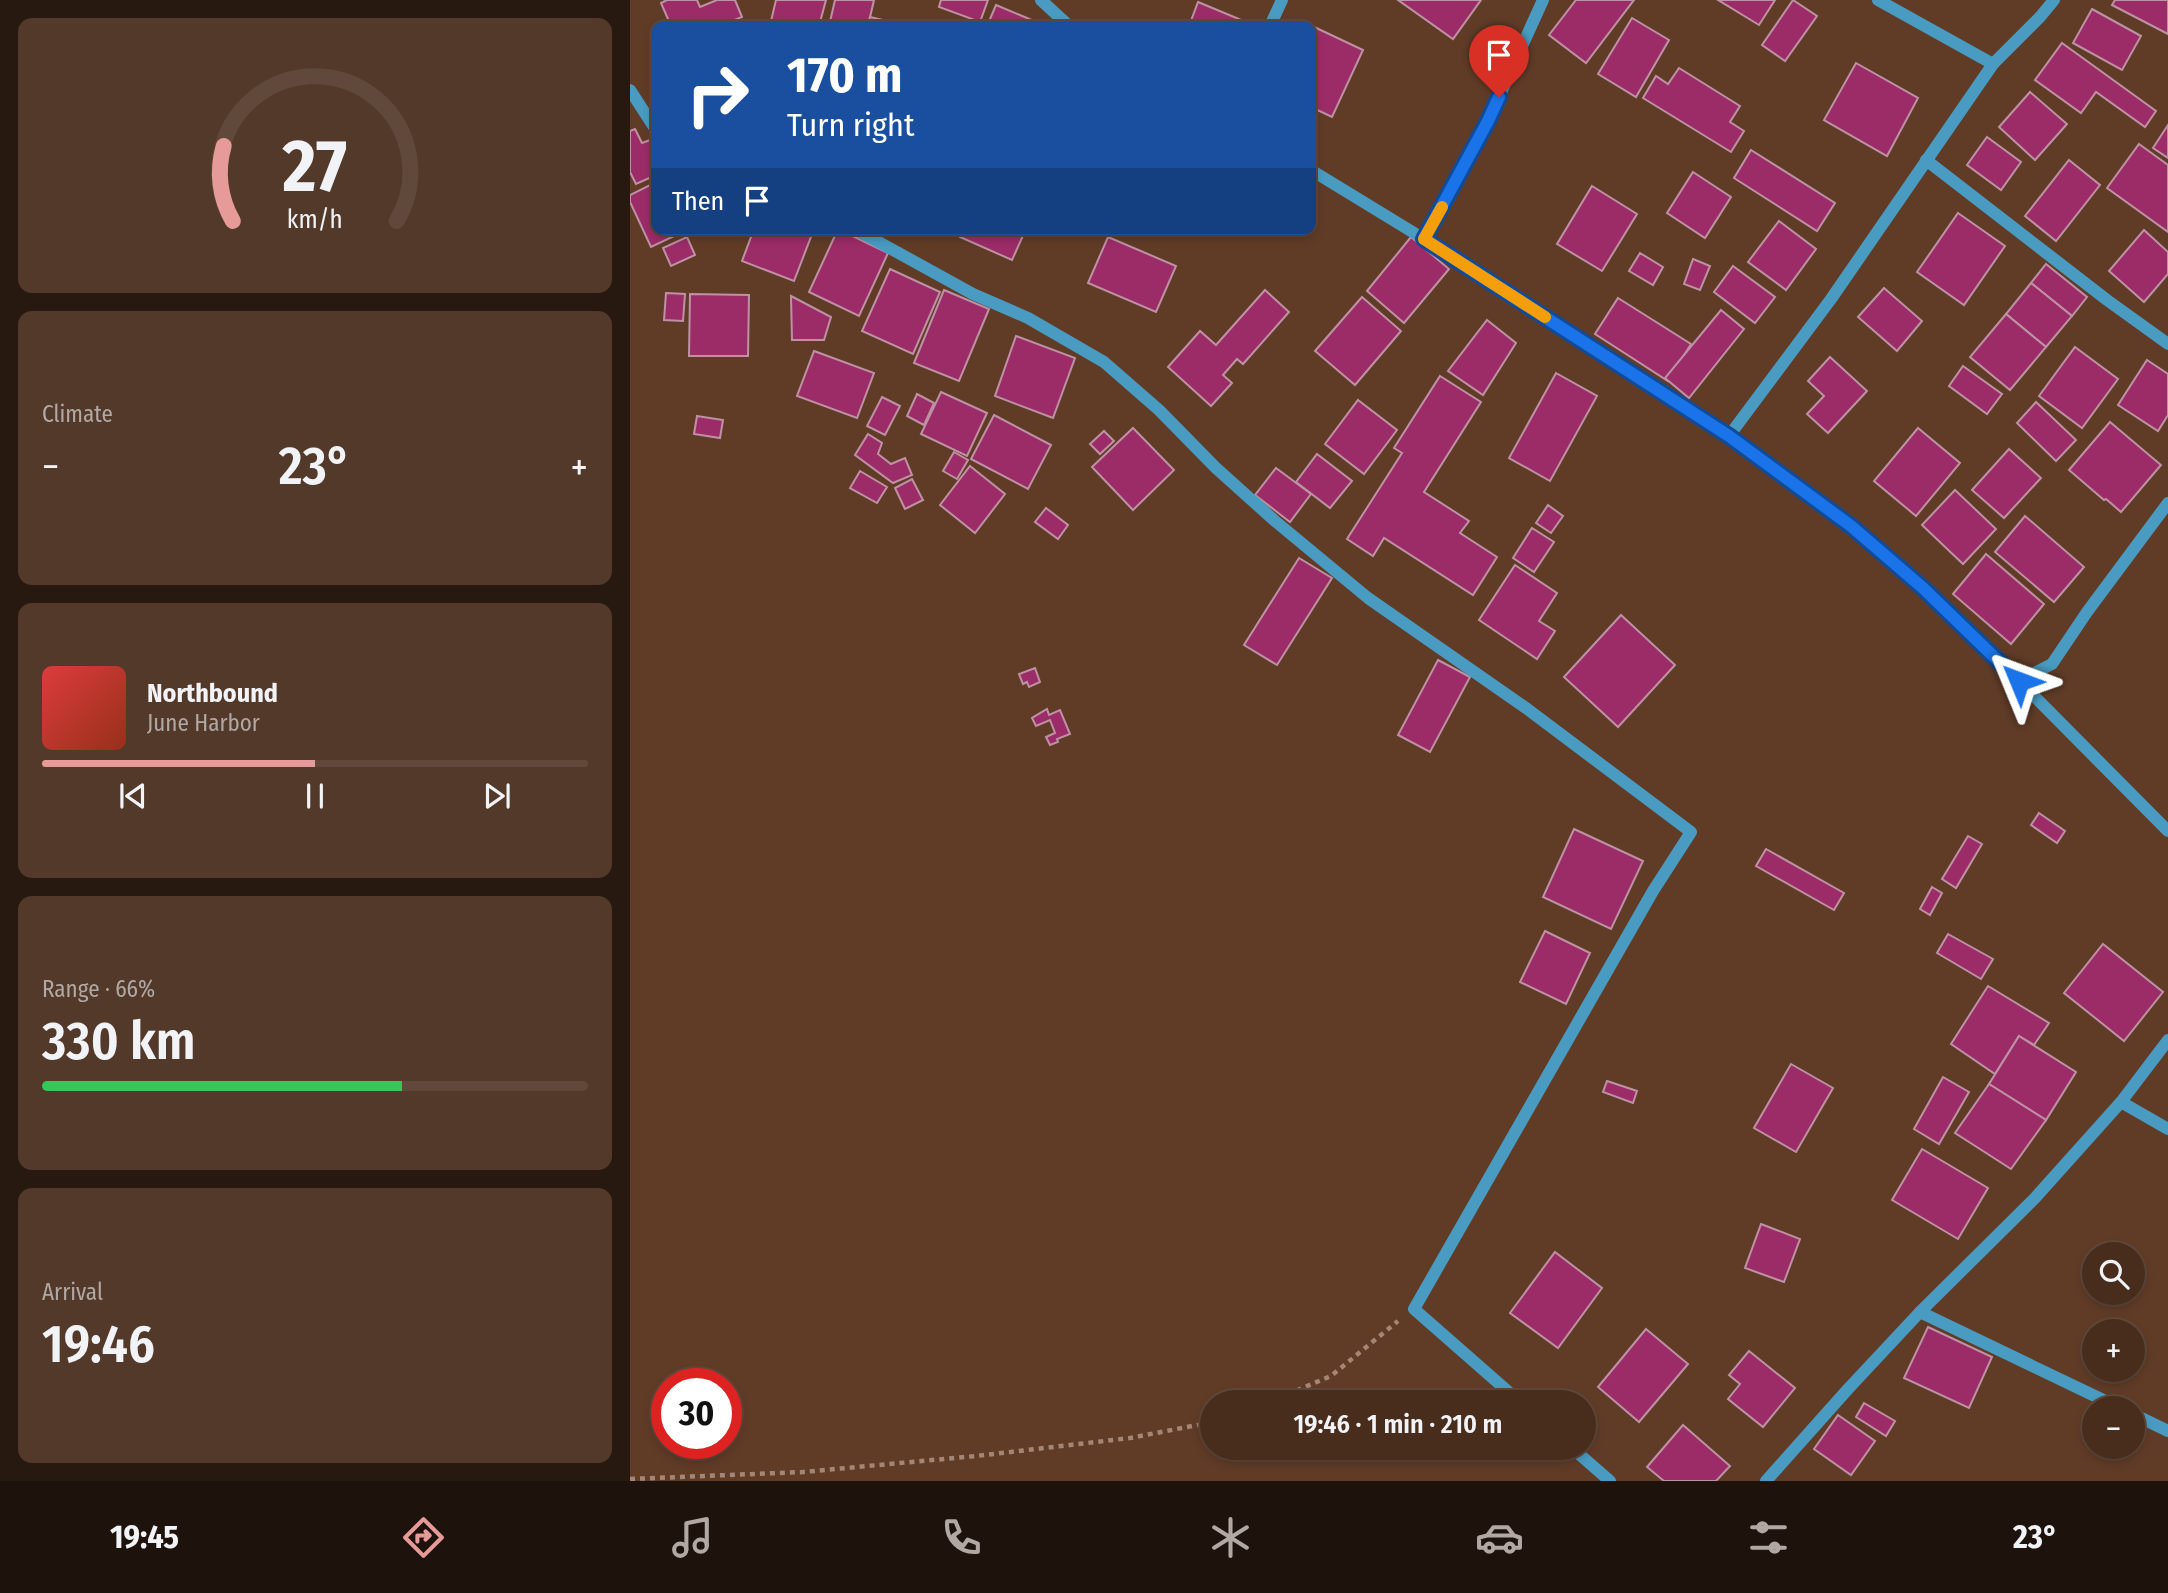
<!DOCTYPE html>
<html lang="en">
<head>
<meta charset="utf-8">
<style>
	body { margin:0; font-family:"Fira Sans Condensed",sans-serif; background:#52392a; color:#f1f3f6; height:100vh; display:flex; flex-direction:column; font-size:26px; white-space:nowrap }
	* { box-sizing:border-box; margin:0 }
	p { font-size:23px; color:#b1a8a4 }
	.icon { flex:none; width:38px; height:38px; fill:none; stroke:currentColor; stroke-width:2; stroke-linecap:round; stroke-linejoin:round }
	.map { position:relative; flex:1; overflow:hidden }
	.sheet { display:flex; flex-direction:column; gap:18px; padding:18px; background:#281910; width:630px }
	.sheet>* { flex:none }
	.banner { position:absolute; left:21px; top:21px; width:665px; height:214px; border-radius:14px; box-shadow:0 4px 10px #0003,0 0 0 2px #60493b; background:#1a4fa0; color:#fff; overflow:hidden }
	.buttons { position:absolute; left:1452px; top:1242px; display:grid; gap:14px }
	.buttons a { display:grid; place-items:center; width:63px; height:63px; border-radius:50%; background:#482d1d; box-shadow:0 4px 10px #0003,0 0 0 2px #60493b; font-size:35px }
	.speed { position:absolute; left:21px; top:1368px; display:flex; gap:14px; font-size:35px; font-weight:700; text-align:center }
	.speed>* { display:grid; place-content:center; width:91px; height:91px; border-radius:50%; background:#482d1d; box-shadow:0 4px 10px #0003,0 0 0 2px #60493b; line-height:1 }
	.speed .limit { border:10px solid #d22; background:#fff; color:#111 }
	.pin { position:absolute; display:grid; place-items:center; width:60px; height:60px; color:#fff; margin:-72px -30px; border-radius:50% 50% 50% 0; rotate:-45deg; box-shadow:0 0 7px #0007 }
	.pin .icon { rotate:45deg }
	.me { position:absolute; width:77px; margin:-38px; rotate:314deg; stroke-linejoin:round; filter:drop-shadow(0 0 5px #0008) }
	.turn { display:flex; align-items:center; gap:24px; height:147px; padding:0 21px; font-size:32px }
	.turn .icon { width:91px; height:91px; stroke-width:2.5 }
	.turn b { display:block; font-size:49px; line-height:60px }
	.then { display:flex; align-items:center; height:66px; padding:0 21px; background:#0003; gap:14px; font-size:26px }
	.big { font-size:52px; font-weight:600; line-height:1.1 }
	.sheet .widget { flex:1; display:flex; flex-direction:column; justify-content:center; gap:10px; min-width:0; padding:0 24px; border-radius:14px; background:#52392a }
	.sheet .dial { align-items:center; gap:0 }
	.dial svg { height:182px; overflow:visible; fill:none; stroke:#60493b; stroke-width:7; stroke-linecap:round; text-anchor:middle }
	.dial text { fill:#f1f3f6; stroke:none }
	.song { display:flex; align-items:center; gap:21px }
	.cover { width:84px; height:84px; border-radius:10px; background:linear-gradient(135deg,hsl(0 70% 55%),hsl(10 70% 35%)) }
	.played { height:7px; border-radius:4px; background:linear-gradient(90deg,#e69b98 50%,#60493b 50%) }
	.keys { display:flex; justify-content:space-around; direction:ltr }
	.heat { display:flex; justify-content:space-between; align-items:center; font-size:38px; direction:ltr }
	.charge { height:10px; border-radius:5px; background:linear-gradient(90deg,#34c759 66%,#60493b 0) }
	.trip { position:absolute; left:570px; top:1390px; width:396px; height:70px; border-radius:35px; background:#482d1d; box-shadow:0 4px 10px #0003,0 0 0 2px #60493b; font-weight:600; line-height:70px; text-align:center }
	.menu { display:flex; height:112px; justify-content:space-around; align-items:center; background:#1d120c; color:#b1a8a4 }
	.menu .icon { width:49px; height:49px }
	.menu .on { color:#e69b98 }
	.menu b { font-size:32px; color:#f1f3f6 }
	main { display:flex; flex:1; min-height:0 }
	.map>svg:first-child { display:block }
	.building { fill:#9c2c68; stroke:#be91a4; stroke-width:2 }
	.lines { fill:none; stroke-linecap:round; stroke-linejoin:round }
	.path { stroke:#a38675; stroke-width:4.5; stroke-dasharray:5 5; stroke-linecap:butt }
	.minor { stroke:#499bc2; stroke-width:12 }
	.route-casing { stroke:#114b97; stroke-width:18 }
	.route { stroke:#1a73e8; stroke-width:12 }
	.slow { stroke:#f59e0b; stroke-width:12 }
</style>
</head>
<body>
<main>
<section class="sheet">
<div class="widget dial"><svg viewBox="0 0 100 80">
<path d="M14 69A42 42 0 1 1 86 69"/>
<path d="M14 69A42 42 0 0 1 10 36" stroke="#e69b98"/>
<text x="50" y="56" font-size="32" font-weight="700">27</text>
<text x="50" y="72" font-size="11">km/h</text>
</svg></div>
<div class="widget"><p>Climate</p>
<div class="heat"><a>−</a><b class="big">23°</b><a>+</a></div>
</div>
<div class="widget">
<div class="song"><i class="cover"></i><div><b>Northbound</b><p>June Harbor</p></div></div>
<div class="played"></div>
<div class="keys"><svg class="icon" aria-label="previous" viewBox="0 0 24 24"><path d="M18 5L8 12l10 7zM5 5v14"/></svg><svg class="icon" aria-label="pause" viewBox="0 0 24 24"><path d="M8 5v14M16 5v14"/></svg><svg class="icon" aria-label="next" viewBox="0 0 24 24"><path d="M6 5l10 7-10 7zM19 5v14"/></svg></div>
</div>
<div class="widget"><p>Range · 66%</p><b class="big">330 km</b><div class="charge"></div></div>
<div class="widget"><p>Arrival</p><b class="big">19:46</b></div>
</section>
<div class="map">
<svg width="1538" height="1481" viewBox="0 0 1538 1481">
	<rect width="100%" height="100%" fill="#603c27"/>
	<g class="building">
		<path d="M37,0H67L70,7L87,0H105L112,17L89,26H41L31,3Z"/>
		<path d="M146,0H196L189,26H160L141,21Z"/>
		<path d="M205,0H244L238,26H199Z"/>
		<path d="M311,0H358L350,22L309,7Z"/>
		<path d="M768,0H851L823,39Z"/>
		<path d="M946,0H1004L956,63L919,35Z"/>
		<path d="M1088,0H1145L1129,25Z"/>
		<path d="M1163,0L1187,16L1155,61L1132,45Z"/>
		<path d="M1485,0H1538V34L1482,5Z"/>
		<path d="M568,2L621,24L620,26H559Z"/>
		<path d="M366,5L416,26H357Z"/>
		<path d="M1462,9L1511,36L1492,70L1443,43Z"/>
		<path d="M240,17L270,24L269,26H238Z"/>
		<path d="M1002,18L1039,40L1006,97L968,74Z"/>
		<path d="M680,25L733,50L702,117L681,107Z"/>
		<path d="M1432,43L1526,111L1515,127L1466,92L1451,113L1405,80Z"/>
		<path d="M1226,63L1288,98L1257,156L1194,120Z"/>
		<path d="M1049,68L1110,106L1100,122L1114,131L1101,152L1013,98L1026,76L1038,84Z"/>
		<path d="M1400,92L1437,124L1405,160L1369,127Z"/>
		<path d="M1538,125V158L1523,148Z"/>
		<path d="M5,129L12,143L20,140L26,153V175L6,184L0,172V131Z"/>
		<path d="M1357,137L1391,162L1371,190L1337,165Z"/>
		<path d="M1509,144L1538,165V232L1477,188Z"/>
		<path d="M1121,150L1205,203L1187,231L1104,178Z"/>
		<path d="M1439,160L1470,185L1426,241L1395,216Z"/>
		<path d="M1063,172L1101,197L1075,238L1037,213Z"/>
		<path d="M26,182V229H59L21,247L0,202V195Z"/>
		<path d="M962,186L1007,214L972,271L927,244Z"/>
		<path d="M1328,213L1375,246L1334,305L1287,272Z"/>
		<path d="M1149,221L1186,249L1156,290L1118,262Z"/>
		<path d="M124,229H184L164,281L112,261Z"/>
		<path d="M208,229L258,253L229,316L179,292Z"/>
		<path d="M333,229H396L382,260L330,237Z"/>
		<path d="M1514,230L1538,252V274L1514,302L1479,271Z"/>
		<path d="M57,237L65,255L41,266L33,248Z"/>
		<path d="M478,237L546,266L526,312L458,283Z"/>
		<path d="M781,237L819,269L774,323L737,291Z"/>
		<path d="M1010,253L1033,267L1023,285L999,271Z"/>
		<path d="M1063,259L1080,266L1070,290L1054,284Z"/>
		<path d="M1416,264L1457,297L1442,316L1401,283Z"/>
		<path d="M1103,266L1145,297L1125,323L1084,292Z"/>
		<path d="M260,269L310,292L283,354L232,331Z"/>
		<path d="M1401,283L1442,316L1416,347L1376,314Z"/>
		<path d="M1254,288L1292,321L1267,351L1228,317Z"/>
		<path d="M314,290L359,309L329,381L284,363Z"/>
		<path d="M635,290L659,312L613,364L607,359L593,375L602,383L581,406L538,367L570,331L586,345Z"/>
		<path d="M36,293L55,294L53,321L34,320Z"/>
		<path d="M60,294L119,295L118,356H59Z"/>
		<path d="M161,296L201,317L194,340H162Z"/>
		<path d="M732,297L771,331L725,385L685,351Z"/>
		<path d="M988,298L1061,344L1038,381L965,334Z"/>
		<path d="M1091,310L1114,329L1059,398L1035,378Z"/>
		<path d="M1376,314L1416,347L1380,390L1340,357Z"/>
		<path d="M857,320L886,343L853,395L818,371Z"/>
		<path d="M386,336L445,358L423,418L365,396Z"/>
		<path d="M1445,347L1488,379L1452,428L1409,396Z"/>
		<path d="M184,351L244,373L227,418L167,396Z"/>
		<path d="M1200,357L1237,391L1198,433L1177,414L1194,396L1178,381Z"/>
		<path d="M1517,360L1538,374V415L1528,431L1488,405Z"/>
		<path d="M1333,366L1372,394L1357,414L1319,386Z"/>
		<path d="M926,373L967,396L920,481L879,458Z"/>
		<path d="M810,376L851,402L794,492L839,521L830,533L867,557L843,595L754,538L743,556L717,539L772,453L764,448Z"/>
		<path d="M311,392L357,413L337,456L291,434Z"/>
		<path d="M287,394L304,403L294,425L277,416Z"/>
		<path d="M252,397L270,406L255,435L237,426Z"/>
		<path d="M728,400L767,430L734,474L695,444Z"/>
		<path d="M1406,402L1446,440L1426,461L1387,423Z"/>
		<path d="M364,415L421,445L398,489L341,459Z"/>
		<path d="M67,416L93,420L90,438L64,434Z"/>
		<path d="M1480,422L1531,465L1491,512L1476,499L1474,500L1439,470Z"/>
		<path d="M503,428L544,470L503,510L462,467Z"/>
		<path d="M1288,428L1330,463L1286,516L1244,481Z"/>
		<path d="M474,431L484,441L470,454L460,444Z"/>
		<path d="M238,434L252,443L248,454L261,464L275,458L282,475L263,483L225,455Z"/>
		<path d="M1379,449L1411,478L1374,518L1342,490Z"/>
		<path d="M324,452L338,460L327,479L313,471Z"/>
		<path d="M687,454L722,481L700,508L666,482Z"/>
		<path d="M340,466L375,494L345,533L310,505Z"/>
		<path d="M646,468L681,494L660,522L625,495Z"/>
		<path d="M230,471L257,487L247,503L220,488Z"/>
		<path d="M282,479L293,500L275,509L265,488Z"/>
		<path d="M1325,490L1366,529L1333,564L1292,525Z"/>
		<path d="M918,505L933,516L921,533L906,523Z"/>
		<path d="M416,508L438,525L428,539L405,522Z"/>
		<path d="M1395,516L1454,567L1424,602L1365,552Z"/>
		<path d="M902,528L924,542L904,572L883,558Z"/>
		<path d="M1356,554L1414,604L1381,644L1323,594Z"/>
		<path d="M669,558L702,578L647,665L614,645Z"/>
		<path d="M885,565L927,593L909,621L925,631L907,659L849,620Z"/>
		<path d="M991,615L1045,665L988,727L934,677Z"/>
		<path d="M808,660L840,677L800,752L768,735Z"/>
		<path d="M405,668L410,682L399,687L397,682L393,684L389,674Z"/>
		<path d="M417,709L419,715L430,710L440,734L427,739L428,742L420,745L416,737L425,733L420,720L406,726L402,718Z"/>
		<path d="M1409,813L1435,831L1427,843L1401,825Z"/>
		<path d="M944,829L1013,861L981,929L913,897Z"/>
		<path d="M1338,836L1352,844L1326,888L1312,879Z"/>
		<path d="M1136,849L1214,893L1204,910L1126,866Z"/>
		<path d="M1302,887L1312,893L1300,915L1290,909Z"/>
		<path d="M915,931L960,953L936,1004L890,982Z"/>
		<path d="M1318,934L1363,959L1351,979L1307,953Z"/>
		<path d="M1473,944L1533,992L1494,1041L1434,993Z"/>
		<path d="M1358,986L1419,1023L1404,1045L1389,1036L1365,1074L1321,1044Z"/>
		<path d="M1389,1036L1446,1072L1416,1120L1359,1084Z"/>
		<path d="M1161,1064L1203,1088L1166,1152L1124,1128Z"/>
		<path d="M1313,1077L1339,1092L1309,1144L1284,1129Z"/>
		<path d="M977,1081L1007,1091L1003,1103L973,1092Z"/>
		<path d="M1359,1084L1416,1120L1381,1169L1325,1133Z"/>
		<path d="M1292,1149L1358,1188L1328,1239L1262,1200Z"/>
		<path d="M1131,1224L1170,1239L1154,1282L1115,1268Z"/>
		<path d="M925,1252L972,1288L928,1348L880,1313Z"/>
		<path d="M1298,1327L1362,1357L1339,1408L1274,1378Z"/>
		<path d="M1016,1329L1058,1364L1009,1422L968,1387Z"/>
		<path d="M1119,1351L1165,1388L1133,1427L1098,1399L1110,1384L1099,1375Z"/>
		<path d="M1234,1403L1265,1421L1256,1436L1226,1417Z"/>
		<path d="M1208,1415L1245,1441L1221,1475L1184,1449Z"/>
		<path d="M1053,1425L1100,1466L1086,1481H1034L1017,1467Z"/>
	</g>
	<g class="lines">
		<g class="path">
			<path d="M639,1402L701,1376L768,1321"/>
			<path d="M0,1479L173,1472L346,1456L500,1438L583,1422"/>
		</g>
		<g class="minor">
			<path d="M411,0L439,26"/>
			<path d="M1248,0L1363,64"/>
			<path d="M640,26L652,0"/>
			<path d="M0,90L26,130"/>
			<path d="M1296,160L1477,300L1538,344"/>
			<path d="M681,170L794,239L1099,436L1221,526L1293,588L1389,681L1422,664L1457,612L1538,503"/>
			<path d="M225,229L343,294L398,318L474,362L529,410L586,468L645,521L738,598L896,708L1061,832L1023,891L784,1309L890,1402"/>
			<path d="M794,239L858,121L913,0"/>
			<path d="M1099,436L1201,299L1363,64L1410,17L1424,0"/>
			<path d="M1389,681L1538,831"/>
			<path d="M1491,1102L1538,1129"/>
			<path d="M1290,1312L1492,1409"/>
			<path d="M1503,1414L1538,1431"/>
			<path d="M941,1447L980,1481"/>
			<path d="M1136,1481L1218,1389L1290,1312L1405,1198L1491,1102L1538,1040"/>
		</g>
	</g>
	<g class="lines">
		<g class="route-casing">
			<path id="route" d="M869,97L858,121L794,239L1099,436L1221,526L1293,588L1389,681"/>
		</g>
		<use href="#route" class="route"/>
		<path class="slow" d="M812,207L794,239L915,317"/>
	</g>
</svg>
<div class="buttons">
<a><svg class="icon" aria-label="search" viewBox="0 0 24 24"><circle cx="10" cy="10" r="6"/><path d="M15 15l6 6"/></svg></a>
<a>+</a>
<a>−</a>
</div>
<div class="speed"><div class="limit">30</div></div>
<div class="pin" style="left:869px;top:97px;background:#d93025"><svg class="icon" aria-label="arrive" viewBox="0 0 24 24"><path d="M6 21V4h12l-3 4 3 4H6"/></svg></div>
<svg class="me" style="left:1389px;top:681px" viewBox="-20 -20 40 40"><path d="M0-17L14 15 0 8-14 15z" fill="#1a73e8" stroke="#fff" stroke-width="4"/></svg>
<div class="trip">19:46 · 1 min · 210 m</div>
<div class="banner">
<div class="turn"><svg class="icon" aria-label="right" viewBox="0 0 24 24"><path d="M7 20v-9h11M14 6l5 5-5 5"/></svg><div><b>170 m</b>Turn right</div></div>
<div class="then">Then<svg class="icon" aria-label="arrive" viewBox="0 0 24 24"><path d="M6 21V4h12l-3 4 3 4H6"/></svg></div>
</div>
</div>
</main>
<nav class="menu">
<b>19:45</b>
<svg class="icon on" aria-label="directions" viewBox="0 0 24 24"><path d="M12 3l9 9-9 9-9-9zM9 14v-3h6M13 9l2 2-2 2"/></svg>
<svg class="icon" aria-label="music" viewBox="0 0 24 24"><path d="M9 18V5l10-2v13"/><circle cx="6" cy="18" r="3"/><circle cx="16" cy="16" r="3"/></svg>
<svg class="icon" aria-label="phone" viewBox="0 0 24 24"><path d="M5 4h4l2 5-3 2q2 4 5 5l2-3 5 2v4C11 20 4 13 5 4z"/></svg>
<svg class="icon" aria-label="climate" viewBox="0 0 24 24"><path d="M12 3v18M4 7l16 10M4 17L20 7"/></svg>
<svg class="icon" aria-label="car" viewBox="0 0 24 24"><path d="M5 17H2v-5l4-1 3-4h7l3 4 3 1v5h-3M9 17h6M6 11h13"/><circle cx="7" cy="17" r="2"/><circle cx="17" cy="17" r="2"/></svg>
<svg class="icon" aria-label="filters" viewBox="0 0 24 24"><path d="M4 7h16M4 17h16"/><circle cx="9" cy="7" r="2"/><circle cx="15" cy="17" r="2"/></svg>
<b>23°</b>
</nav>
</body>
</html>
